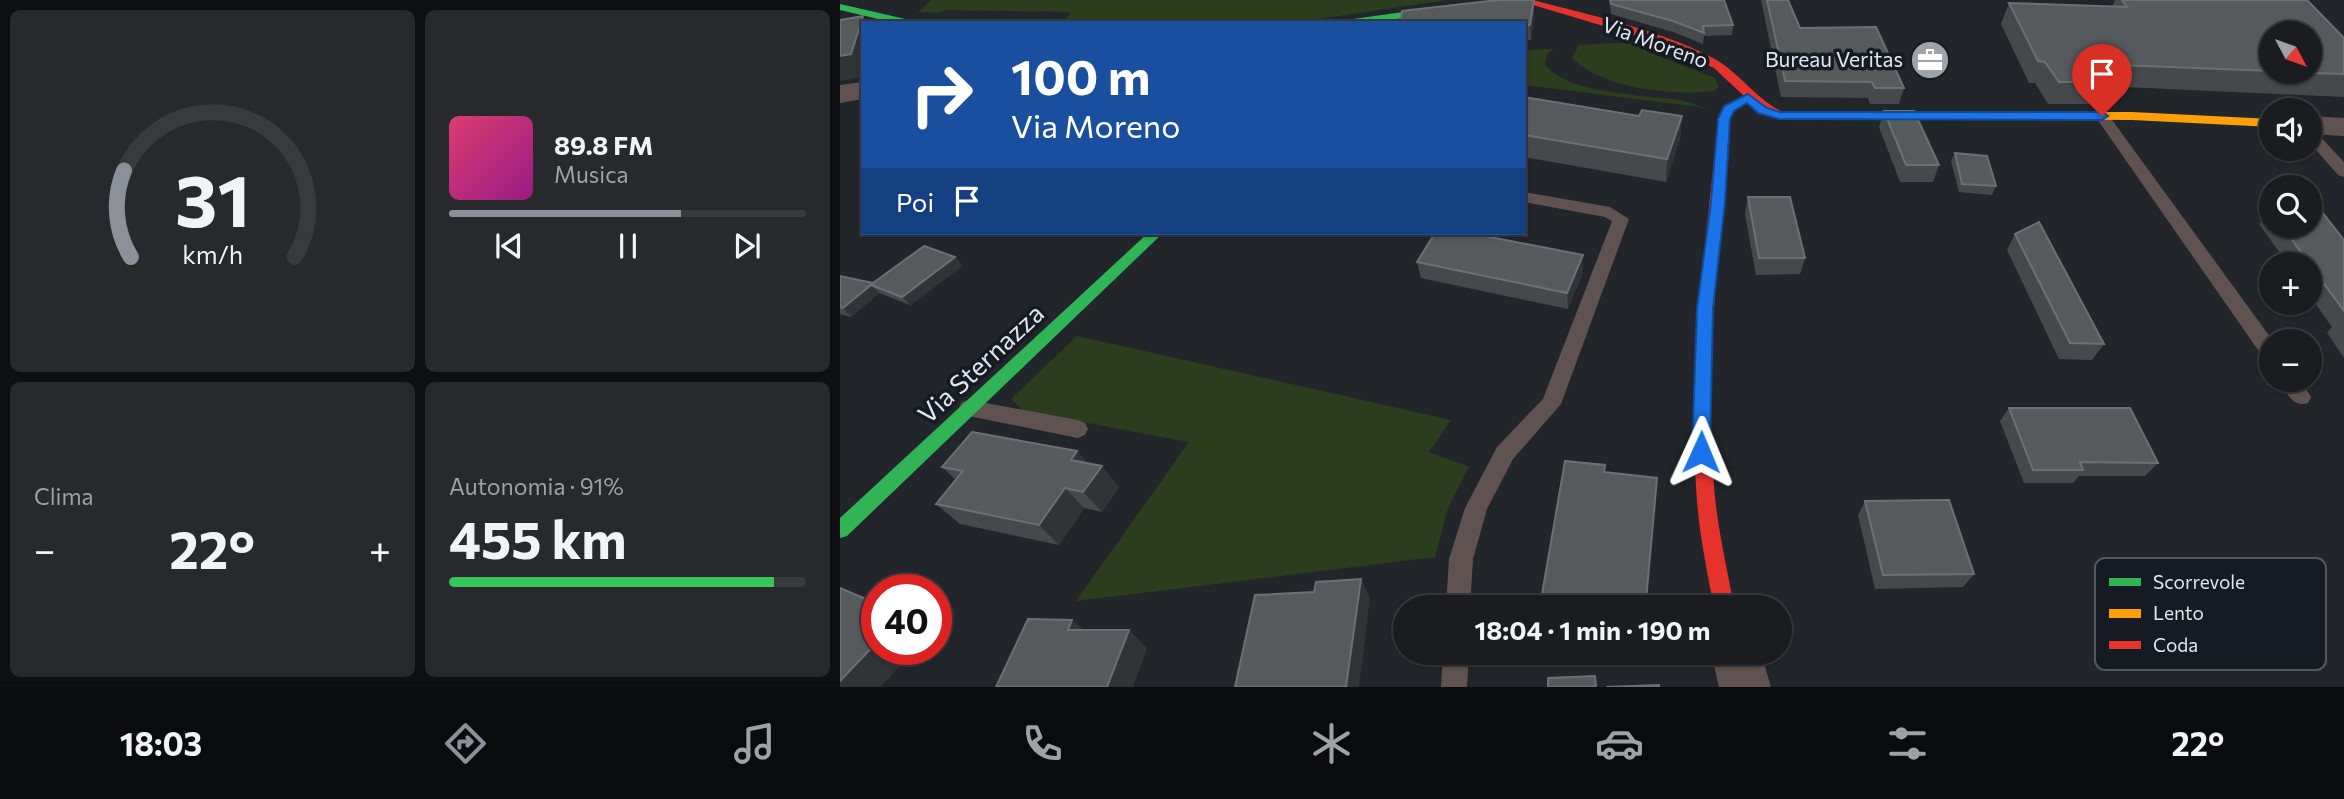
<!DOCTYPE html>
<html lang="it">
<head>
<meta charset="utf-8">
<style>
	body { margin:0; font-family:Commissioner,sans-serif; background:#27292d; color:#f1f3f6; height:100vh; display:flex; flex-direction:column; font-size:26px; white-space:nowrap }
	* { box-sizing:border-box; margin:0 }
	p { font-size:23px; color:#9fa1a5 }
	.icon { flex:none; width:38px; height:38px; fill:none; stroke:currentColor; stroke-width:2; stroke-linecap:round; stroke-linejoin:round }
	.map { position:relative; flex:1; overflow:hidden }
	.side { display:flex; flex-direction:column; gap:10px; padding:10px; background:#0e0f12; width:840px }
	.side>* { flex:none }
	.guide { position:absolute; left:21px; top:21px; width:665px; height:214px; border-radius:0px; box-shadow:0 2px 5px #0004,0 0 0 2px #383a3e; background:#1a4fa0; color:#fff; overflow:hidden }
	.needle { width:46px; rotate:131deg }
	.controls { position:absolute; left:1419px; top:21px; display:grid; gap:14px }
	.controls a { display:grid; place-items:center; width:63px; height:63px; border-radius:50%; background:#1a1c20; box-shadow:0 2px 5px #0004,0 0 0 2px #383a3e; font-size:35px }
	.speed { position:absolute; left:21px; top:574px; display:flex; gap:14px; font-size:35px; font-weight:700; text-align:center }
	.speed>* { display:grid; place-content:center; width:91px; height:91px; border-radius:50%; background:#1a1c20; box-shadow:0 2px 5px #0004,0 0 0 2px #383a3e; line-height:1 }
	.speed .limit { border:10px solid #d22; background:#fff; color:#111 }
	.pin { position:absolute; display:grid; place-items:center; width:60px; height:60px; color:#fff; margin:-72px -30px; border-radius:50% 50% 50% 0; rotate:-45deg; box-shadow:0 0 7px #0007 }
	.pin .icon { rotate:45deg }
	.me { position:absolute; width:77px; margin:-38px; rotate:1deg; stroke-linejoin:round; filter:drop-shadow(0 0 5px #0008) }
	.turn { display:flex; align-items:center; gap:24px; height:147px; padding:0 35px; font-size:32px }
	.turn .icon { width:91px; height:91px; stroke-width:2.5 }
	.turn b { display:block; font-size:49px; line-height:60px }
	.then { display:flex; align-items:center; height:66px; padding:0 35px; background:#0003; gap:14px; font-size:26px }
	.big { font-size:52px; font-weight:700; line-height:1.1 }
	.side .card { flex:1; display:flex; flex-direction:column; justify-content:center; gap:10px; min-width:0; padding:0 24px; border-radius:10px; background:#27292d }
	.side .dial { align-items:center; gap:0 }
	.dial svg { height:182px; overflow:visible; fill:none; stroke:#383a3e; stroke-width:7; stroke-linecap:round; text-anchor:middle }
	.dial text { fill:#f1f3f6; stroke:none }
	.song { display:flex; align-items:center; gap:21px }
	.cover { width:84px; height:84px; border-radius:10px; background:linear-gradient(135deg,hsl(340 70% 55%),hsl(310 70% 35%)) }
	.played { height:7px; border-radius:4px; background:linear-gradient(90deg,#8c9099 65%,#383a3e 65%) }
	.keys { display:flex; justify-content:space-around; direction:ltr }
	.heat { display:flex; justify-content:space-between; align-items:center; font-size:38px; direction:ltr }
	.charge { height:10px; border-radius:5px; background:linear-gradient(90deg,#34c759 91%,#383a3e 0) }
	.side .tiles { flex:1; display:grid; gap:10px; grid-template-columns:repeat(2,1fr) }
	.trip { position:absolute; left:553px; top:595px; width:399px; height:70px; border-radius:35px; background:#1a1c20; box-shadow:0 2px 5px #0004,0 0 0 2px #383a3e; font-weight:700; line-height:70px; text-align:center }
	.tabs { display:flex; height:112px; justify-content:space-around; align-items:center; background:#0a0b0d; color:#9fa1a5 }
	.tabs .icon { width:49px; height:49px }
	.tabs .active { color:#8c9099 }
	.tabs b { font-size:32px; color:#f1f3f6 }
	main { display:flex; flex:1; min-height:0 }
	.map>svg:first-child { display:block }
	.green { fill:#2c3d1e }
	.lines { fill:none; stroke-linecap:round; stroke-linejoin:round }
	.lane { fill:#605251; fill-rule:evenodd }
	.street { fill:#605251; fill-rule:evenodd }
	.fast { fill:#30b455; fill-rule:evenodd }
	.slow { fill:#ff9f0a; fill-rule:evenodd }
	.jam { fill:#e5322d; fill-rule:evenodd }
	.wall { fill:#46494c }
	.shaded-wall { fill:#303437 }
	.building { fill:#575a5d; stroke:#6c6f74; stroke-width:2 }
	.route { fill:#1a73e8; stroke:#114b97; stroke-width:2 }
	.labels { text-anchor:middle; stroke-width:7; stroke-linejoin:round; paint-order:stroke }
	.far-street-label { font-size:21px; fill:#e2e5ec; stroke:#161b23 }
	.far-poi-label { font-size:21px; fill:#e2e5ec; stroke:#161b23; text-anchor:end }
	.street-label { font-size:26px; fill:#e2e5ec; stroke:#161b23 }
	.key { fill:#161b23; stroke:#53585f; stroke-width:2 }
	.key-label { font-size:19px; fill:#e2e5ec }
</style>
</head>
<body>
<main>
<section class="side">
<div class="tiles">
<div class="card dial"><svg viewBox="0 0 100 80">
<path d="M14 69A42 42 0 1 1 86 69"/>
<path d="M14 69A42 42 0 0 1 11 31" stroke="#8c9099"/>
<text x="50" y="56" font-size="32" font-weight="700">31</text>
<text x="50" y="72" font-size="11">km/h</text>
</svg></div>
<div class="card">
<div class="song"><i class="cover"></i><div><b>89.8 FM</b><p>Musica</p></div></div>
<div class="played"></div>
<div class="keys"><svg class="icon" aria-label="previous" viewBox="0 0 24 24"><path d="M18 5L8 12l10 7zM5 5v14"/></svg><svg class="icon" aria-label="pause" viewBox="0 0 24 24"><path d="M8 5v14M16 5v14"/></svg><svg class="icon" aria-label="next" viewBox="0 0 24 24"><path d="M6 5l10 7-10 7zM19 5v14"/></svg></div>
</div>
<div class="card"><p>Clima</p>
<div class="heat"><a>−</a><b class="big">22°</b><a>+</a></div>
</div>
<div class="card"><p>Autonomia · 91%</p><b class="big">455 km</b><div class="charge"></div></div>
</div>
</section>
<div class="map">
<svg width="1504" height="687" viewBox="0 0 1504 687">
	<rect width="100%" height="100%" fill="#22262a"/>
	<g class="green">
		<path d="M91,0H607L452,23H224L230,12L105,10L99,13L78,12Z"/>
		<path d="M794,39L808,52L875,78L879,86L875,91C834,96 762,89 732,58L739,45L793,42Z"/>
		<path d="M684,41L685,50L715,49L707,54L705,64C725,94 806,95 840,100C849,102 858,106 867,108L684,85Z"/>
		<path d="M237,336L611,420L589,452L629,467L608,508L595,557L236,601L349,442L184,411L171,399Z"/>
	</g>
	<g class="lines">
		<g class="lane">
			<path d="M1262,112L1267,113L1433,341L1432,362L1425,360L1255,116Z"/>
			<path d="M1470,129L1475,131L1504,162V177L1498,175L1470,143Z"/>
			<path d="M684,192L770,207L789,219L721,404L673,459L647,509L633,559L630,607H606L609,559L625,508L657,447L703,399L772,221L765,217L684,202Z"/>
			<path d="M1439,380H1460L1471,397L1468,403C1453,408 1446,392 1439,380Z"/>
			<path d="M129,400L238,420L245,423L248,429L245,435L238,438L129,416L122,414L119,408L122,402Z"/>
			<path d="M603,653H629L627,687H601Z"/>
		</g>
		<g class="street">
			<path d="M23,82V99L0,103V85Z"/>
			<path d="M1470,116L1504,118V136L1470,134Z"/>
			<path d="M871,653H921L931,687H879Z"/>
		</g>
		<g class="fast">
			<path d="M0,4L74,21L75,23H55L0,10Z"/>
			<path d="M613,5L617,6V10L530,23H501L506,20Z"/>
			<path d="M308,233H323L7,536L0,538V518Z"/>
		</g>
		<path class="slow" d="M1124,112H1292L1432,119V127L1292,120L1120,119L1118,116Z"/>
		<path class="jam" d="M693,0C753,16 818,29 873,58C899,72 915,98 941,111L1124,112L1130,116L1124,120L939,119L924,112L910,102L893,111L890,119C881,241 863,364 874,486C877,527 887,567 894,607H874C866,567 858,527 856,486C847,364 867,240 878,119L884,106L904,96L874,68L842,52L797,36L680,1Z"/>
	</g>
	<g class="wall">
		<path d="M770,0L893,25L892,35L864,36L863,44L833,32L771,14Z"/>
		<path d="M921,0H948L960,28L1064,88L1059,104H1030L1028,98L941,97Z"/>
		<path d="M1275,0H1467L1504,38V97L1263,86L1254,104H1208L1195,83H1189L1161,24L1169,3L1272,7Z"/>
		<path d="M694,15L691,40L684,41V23Z"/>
		<path d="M684,97L799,116H842L840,138L826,182L684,157Z"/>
		<path d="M1044,111L1099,165L1093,182H1060L1039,127Z"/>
		<path d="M1115,153L1156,186L1152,195L1119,192L1111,161Z"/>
		<path d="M908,197L965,258L960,274L916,275L905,214Z"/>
		<path d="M1430,211H1432V226H1470L1504,240V358L1487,333L1492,327L1470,296V264H1448L1419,224Z"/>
		<path d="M1175,234L1264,344L1252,360L1219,359L1167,250Z"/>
		<path d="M743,255V272L728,309L581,278L577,262Z"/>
		<path d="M115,257L122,266L70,305L39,293L11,317L0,314V276L33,283Z"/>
		<path d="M1169,408L1318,463L1305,476H1239L1233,483H1184L1160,421Z"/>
		<path d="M237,451L247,463L279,487L262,512L244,508L219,545L120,524L96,504L116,480L102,467Z"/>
		<path d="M765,472L806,601L805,607H702L701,600Z"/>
		<path d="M1025,501L1134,574L1123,587L1035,589L1018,515Z"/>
	</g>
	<g class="shaded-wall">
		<path d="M694,0V15L691,40L690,25Z"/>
		<path d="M23,16L28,23H23V77L0,81V56Z"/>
		<path d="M842,116L840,138L826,182L827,159Z"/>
		<path d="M743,255V272L728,309L727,293Z"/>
		<path d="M115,257L122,266L70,305L62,297Z"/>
		<path d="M31,285L39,293L11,317L3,308Z"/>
		<path d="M237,451L255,472L231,460Z"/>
		<path d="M262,466L279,487L262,512L243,492Z"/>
		<path d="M225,488L244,508L219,545L199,525Z"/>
		<path d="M521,579L530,598L519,687H506Z"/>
		<path d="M232,620L253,637L228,630Z"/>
		<path d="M289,630L307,648L293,687H267Z"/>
		<path d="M37,642V649H75L40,687H0V681Z"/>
	</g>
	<g class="building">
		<path d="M658,0H694L690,25L684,26V23H557L561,19L562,11Z"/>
		<path d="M770,0H884L893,25L863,26L864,33L833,21L771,4Z"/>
		<path d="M927,0H948L960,28L1036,27L1064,88H1035L1032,82L945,81Z"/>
		<path d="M1282,0H1467L1504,38V74L1441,72H1470V33H1432V71L1251,64L1265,82H1219L1205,62L1198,61L1169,3L1287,7Z"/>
		<path d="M23,16L11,54L0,56V20Z"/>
		<path d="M684,97L799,116L802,110L842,116L827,159L684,135Z"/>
		<path d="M1044,111H1074L1099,165H1066Z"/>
		<path d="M1115,153L1147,156L1156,186L1122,184Z"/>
		<path d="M908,197H950L965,258H919Z"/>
		<path d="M1470,212H1482L1504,240V311L1442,226H1470Z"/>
		<path d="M1199,222L1264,344L1230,343L1175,234Z"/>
		<path d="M595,233H630L743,255L727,293L577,262Z"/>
		<path d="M84,246L115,257L62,297L31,285L3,308L0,307V276L33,283Z"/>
		<path d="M1169,408H1290L1318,463L1240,462L1243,470H1193Z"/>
		<path d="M132,432L237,451L231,460L262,466L243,492L225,488L199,525L96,504L123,471L102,467Z"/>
		<path d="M725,461L765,465L764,472L817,478L806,601L748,594L746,605L701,600Z"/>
		<path d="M1109,500L1134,574L1043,575L1025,501Z"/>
		<path d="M521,579L506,687H395L415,595L474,592L476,582Z"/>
		<path d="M0,588L28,600L37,592V642L0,681Z"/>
		<path d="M188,619L232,620L228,630H289L267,687H156Z"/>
		<path d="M755,676L756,687H708V678Z"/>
		<path d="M819,685V687H766Z"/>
	</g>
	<path class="route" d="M908,94L927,108L940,112H1262L1268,116L1262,120L939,119L918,113L907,103L894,111L890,119L885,202L873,308L870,452L868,457L861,459L855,457L852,452L857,308L871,202L878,119L884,106Z"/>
	<defs>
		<g id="office-disc" transform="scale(2.0125)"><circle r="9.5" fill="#9fa2a8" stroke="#161b23"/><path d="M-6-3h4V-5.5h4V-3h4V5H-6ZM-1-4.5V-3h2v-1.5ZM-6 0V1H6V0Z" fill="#fff"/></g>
	</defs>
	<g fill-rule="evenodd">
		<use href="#office-disc" x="1090" y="60"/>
	</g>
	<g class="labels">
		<g class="far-street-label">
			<text transform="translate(815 43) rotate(20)" y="7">Via Moreno</text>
		</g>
		<g class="far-poi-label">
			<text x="1063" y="67">Bureau Veritas</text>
		</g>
		<g class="street-label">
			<text transform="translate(141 364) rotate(-43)" y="9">Via Sternazza</text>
		</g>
	</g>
	<rect x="1255" y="558" width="231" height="112" rx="10" class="key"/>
	<rect x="1269" y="578" width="32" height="8" fill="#30b455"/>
	<rect x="1269" y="609" width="32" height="9" fill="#ff9f0a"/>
	<rect x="1269" y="641" width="32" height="8" fill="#e5322d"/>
	<g class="key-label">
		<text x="1313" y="589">Scorrevole</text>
		<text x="1313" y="620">Lento</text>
		<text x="1313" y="652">Coda</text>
	</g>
</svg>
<div class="controls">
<a><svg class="needle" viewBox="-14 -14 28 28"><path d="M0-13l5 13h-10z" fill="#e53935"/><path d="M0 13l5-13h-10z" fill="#9fa1a5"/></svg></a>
<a><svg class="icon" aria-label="sound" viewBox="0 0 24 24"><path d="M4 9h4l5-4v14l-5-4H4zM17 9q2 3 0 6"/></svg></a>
<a><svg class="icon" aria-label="search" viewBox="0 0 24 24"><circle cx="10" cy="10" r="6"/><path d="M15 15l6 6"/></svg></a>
<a>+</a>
<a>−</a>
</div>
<div class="speed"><div class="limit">40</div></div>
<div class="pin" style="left:1262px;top:116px;background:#d93025"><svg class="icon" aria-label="arrive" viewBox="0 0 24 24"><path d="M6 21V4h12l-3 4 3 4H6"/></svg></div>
<svg class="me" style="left:861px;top:452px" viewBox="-20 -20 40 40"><path d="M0-17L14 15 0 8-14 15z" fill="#1a73e8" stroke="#fff" stroke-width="4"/></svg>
<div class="trip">18:04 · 1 min · 190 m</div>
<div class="guide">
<div class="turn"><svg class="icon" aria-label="right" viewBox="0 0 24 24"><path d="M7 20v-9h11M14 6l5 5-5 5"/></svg><div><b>100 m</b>Via Moreno</div></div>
<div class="then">Poi<svg class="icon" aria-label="arrive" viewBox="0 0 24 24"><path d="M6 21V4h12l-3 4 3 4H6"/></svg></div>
</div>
</div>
</main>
<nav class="tabs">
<b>18:03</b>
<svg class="icon active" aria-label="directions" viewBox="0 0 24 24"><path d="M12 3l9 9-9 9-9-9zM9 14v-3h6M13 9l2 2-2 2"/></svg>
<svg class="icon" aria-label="music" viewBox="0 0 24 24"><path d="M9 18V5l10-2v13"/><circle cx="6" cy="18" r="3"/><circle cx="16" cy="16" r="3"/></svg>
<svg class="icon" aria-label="phone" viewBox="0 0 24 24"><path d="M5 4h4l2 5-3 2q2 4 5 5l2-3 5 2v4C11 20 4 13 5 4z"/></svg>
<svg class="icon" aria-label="climate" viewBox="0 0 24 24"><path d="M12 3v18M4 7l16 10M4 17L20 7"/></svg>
<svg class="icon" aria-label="car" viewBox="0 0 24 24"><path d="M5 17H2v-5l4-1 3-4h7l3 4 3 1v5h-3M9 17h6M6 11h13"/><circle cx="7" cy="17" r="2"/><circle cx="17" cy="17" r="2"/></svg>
<svg class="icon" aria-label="filters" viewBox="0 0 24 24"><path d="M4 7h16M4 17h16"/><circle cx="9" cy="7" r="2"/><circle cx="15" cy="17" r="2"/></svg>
<b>22°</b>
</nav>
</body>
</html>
